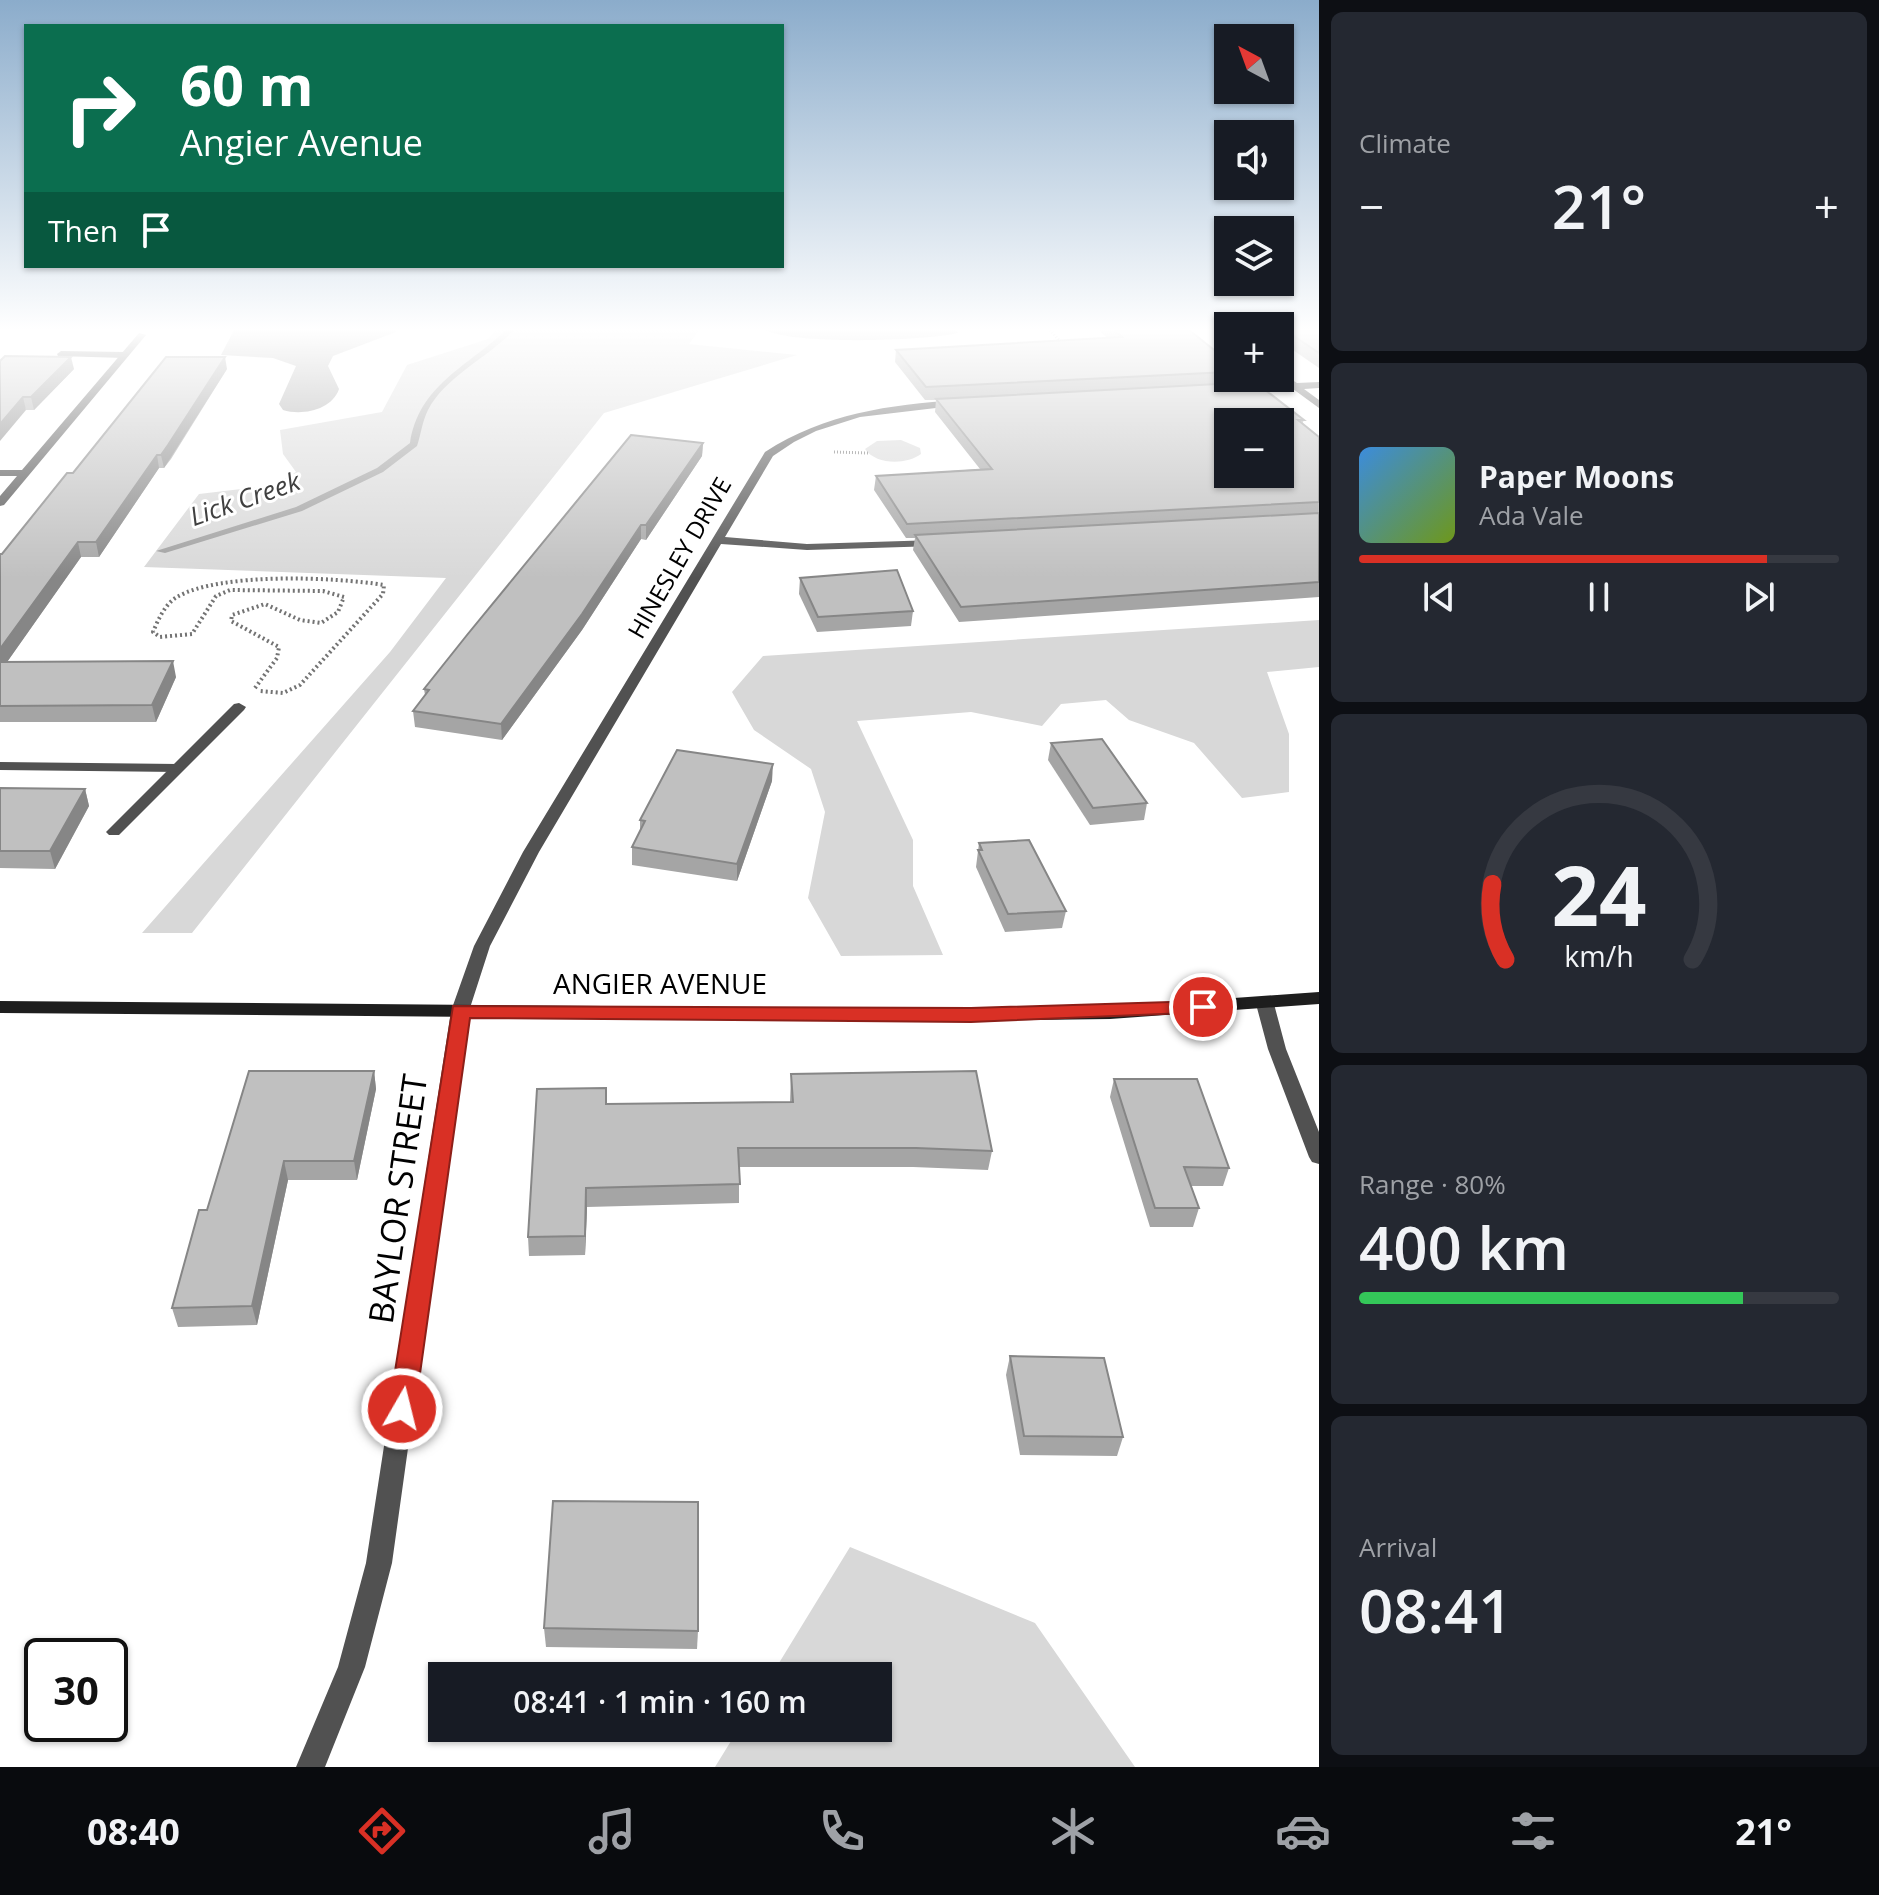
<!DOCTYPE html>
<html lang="en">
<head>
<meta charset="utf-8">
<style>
	body { margin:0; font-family:"Open Sans",sans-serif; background:#242831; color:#f1f3f6; height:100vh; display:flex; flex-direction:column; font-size:30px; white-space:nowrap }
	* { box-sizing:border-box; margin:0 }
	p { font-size:26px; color:#9ea1a6 }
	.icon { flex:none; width:44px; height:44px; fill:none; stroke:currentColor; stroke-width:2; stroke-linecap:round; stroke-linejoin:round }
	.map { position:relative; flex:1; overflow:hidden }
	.drawer { display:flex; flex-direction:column; gap:12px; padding:12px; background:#0d0f14; width:560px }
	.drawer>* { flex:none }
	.guide { position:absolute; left:24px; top:24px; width:760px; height:244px; border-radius:0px; box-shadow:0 2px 6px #0004; background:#0b6e4f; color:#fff; overflow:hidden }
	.needle { width:52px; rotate:319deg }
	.tools { position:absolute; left:1214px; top:24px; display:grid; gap:16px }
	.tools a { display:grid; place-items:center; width:80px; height:80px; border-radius:0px; background:#171b24; box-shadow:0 2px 6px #0004; font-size:40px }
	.speed { position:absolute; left:24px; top:1638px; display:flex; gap:16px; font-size:40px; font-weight:700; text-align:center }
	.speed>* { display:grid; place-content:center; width:104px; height:104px; border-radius:50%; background:#171b24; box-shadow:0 2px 6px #0004; line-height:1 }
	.speed .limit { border:4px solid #111; border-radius:12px; background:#fff; color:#111 }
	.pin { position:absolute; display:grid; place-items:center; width:68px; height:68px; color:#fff; margin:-34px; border:4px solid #fff; border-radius:50%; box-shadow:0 2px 8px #0007 }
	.me { position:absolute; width:88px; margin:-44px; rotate:8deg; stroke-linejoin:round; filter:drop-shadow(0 0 6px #0008) }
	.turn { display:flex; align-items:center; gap:28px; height:168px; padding:0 24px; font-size:36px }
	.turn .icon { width:104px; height:104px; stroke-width:2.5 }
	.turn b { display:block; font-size:56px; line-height:68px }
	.then { display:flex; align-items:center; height:76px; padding:0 24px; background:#0003; gap:16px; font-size:30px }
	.big { font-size:60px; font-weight:600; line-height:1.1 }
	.drawer .tile { flex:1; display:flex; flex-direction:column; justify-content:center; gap:12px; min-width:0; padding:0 28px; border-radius:12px; background:#242831 }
	.drawer .dial { align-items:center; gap:0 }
	.dial svg { height:208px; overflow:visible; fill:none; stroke:#363941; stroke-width:7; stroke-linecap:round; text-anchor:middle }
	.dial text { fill:#f1f3f6; stroke:none }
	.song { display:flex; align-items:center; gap:24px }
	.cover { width:96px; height:96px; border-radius:12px; background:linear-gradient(135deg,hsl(210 70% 55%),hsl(80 70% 35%)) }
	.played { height:8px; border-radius:4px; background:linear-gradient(90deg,#d93025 85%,#363941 85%) }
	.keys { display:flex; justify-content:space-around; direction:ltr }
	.heat { display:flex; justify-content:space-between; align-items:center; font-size:44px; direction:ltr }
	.charge { height:12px; border-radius:6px; background:linear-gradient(90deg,#34c759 80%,#363941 0) }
	.trip { position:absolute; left:428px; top:1662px; width:464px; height:80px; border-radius:0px; background:#171b24; box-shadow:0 2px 6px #0004; font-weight:600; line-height:80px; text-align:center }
	.tabs { display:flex; height:128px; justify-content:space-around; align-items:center; background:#090b0e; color:#9ea1a6 }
	.tabs .icon { width:56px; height:56px }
	.tabs .active { color:#d93025 }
	.tabs b { font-size:36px; color:#f1f3f6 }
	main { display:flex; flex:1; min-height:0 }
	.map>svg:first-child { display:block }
	.green { fill:#d8d8d8 }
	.water { fill:#9f9f9f }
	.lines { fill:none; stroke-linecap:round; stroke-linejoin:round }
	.stream { fill:#9f9f9f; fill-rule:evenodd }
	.path-far1 { stroke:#737373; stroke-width:3; stroke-dasharray:1 2; stroke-linecap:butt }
	.path { stroke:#737373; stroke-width:4; stroke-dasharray:2 3; stroke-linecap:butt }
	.lane { fill:#515151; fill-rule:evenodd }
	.street { fill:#515151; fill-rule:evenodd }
	.secondary { fill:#1e1e1e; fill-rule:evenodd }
	.wall { fill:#a5a5a5 }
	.shaded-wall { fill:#868686 }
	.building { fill:#c0c0c0; stroke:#868686; stroke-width:2; fill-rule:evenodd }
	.route { fill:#d93025; stroke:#8d1f18; stroke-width:2 }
	.labels { text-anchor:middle; stroke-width:6; stroke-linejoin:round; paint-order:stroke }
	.far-street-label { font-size:24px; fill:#000; stroke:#fff }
	.far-water-label { font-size:26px; font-style:italic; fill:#404040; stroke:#fff }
	.street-label { font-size:28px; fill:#000; stroke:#fff }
	.near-street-label { font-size:34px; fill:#000; stroke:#fff }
</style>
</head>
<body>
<main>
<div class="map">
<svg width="1319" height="1767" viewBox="0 0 1319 1767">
	<rect width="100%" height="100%" fill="#fff"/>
	<g class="green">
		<path d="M496,330H699L689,344L797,355L604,413L192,933H142L390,652L446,578L144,567L199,494L275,485L296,472L283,454L280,430L382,412L407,365L488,339Z"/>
		<path d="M901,440L920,448L921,454C906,465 876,465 865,449L877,441Z"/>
		<path d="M1319,620V667L1267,672L1289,734V792L1242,798L1194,743L1129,720L1106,700L1061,704L1042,726L971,712L857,721L913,840V886L943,955L841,956L808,898L825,812L811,769L754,730L732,692L763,656Z"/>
		<path d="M850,1547L1035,1623L1135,1767H715L739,1728H878V1676H771Z"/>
	</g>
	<g class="water">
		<path d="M234,330H395L396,332L333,356L328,366L339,389C332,410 302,416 283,410L279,404L296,366L273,358L221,355Z"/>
		<path d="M765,330H956L958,333C924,341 795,345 765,330Z"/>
	</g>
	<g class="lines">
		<path class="stream" d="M506,330H514C488,358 446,376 428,410C422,422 421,434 417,446L383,472L302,511L165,553L156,551L296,507L377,468L410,443C419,385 467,367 506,330Z"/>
		<g class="path-far1">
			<path d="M1050,330L1063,345"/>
			<path d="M834,452L868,453"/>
		</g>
		<path class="path" d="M255,688L277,658L279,647L231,621L232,615L265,604L300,620L321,623L338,612L344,597L323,591L230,590L216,596L192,634L160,637L153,632C158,620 165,604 177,597C220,572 335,577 384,585L383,594L300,685L283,693L260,691"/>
		<g class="lane">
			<path d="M61,351L125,352L129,355L125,358L58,356L57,354Z"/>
			<path d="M239,703L246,707L244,710L119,835H109L106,832L234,704Z"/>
		</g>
		<g class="street">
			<path d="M1218,330H1228V338Z"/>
			<path d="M139,333L146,335L4,505L0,506V496L17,476H0V470H22Z"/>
			<path d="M1280,372L1297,383L1319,382V388L1304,389L1319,400V408L1293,389L1241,392L1236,389L1241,386L1286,384L1278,378Z"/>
			<path d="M958,400L963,403L961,405L860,417L816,431L794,442L773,456L725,537L807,544L936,540L942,543L936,546L807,550L721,544L539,852L490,946L469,1011L392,1563L365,1667L325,1767H296L338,1667L366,1563L451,1011L474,946L523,852L765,452C825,413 889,405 958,400Z"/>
			<path d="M0,762L178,764L185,768L178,772L0,770Z"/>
			<path d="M1265,998L1271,1000L1274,1004L1286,1049L1319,1132V1164L1312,1162L1309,1157L1268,1049L1256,1004L1259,1000Z"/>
		</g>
		<path class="secondary" d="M1319,992V1004L1110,1019L971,1021L0,1013V1001L971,1009L1110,1007Z"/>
	</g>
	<g class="wall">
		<path d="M1099,330H1189L1228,361V378H1240L1239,383L1304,420L1302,424L1319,437V597L959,622L913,550L915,538H906L874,490L876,476L980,469L935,412L936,400H925L895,362L896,350L1107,338Z"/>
		<path d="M1280,330H1319V368L1280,341Z"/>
		<path d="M0,361L74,369L34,410H26Z"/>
		<path d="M227,369L171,459L164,468H159L99,557H81L7,662L176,677L156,722H0V554H2L73,473Z"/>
		<path d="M703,443L702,456L646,540L641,539L582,630L502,740L415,727L413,711L425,695L424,689Z"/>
		<path d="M835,576L913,611L911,626L817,632L799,594L800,578Z"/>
		<path d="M1051,743L1147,803L1144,820L1090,825L1048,760Z"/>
		<path d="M772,781L737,881L632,865V847L640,831V820Z"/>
		<path d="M0,788L85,789L89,806L55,869L0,868Z"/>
		<path d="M979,843L1066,911L1062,928L1005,932L976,867Z"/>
		<path d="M374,1071L376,1089L357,1180H288L257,1325L178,1327L172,1308L207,1210Z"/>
		<path d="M791,1074L992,1151L988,1170L913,1167H739V1203L587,1207L585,1255L529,1256L528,1237L606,1104L790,1102Z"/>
		<path d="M1114,1079L1229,1168L1223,1186H1191L1199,1208L1193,1227H1150L1110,1097Z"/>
		<path d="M1010,1356L1123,1437L1117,1456L1020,1455L1006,1375Z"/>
		<path d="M544,1628L698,1631L697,1649L546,1647Z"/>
	</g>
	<g class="shaded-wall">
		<path d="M71,357L74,369L34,410L31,397Z"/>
		<path d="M225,357L227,369L164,468L161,455Z"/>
		<path d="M23,397L26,410L0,441V424Z"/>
		<path d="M703,443L702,456L646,540V525Z"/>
		<path d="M157,455L159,468L99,557L96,542Z"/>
		<path d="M641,525V539L582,630L502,740L501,724Z"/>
		<path d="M78,542L81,557L0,672V649Z"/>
		<path d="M173,661L176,677L156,722L152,705Z"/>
		<path d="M773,764L772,781L737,881V864Z"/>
		<path d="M85,789L89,806L55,869L50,851Z"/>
		<path d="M374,1071L376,1089L357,1180L354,1161Z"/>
		<path d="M284,1161L288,1180L257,1325L252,1306Z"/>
		<path d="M586,1188L587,1207L585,1255V1236Z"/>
	</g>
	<g class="building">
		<path d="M1114,330H1189L1228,361V372L926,387L896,350L1122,337Z"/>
		<path d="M1285,330H1319V353Z"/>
		<path d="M5,356L71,357L31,397H23L0,424V361Z"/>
		<path d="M166,357H225L168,445L161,455H157L96,542H78L0,649V554H2L67,473H73Z"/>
		<path d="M1255,382L1304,420H1298L1319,437V502L907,524L876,476L992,469L936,399ZM1228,422H1280V474H1228Z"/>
		<path d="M631,435L703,443L646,525H641L582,614L501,724L413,711L429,690L424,689L467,635Z"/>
		<path d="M1319,513V582L961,607L915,535Z"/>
		<path d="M897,570L913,611L818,617L800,578Z"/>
		<path d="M173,661L152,705L0,706V662Z"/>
		<path d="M1102,739L1147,803L1093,808L1051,743Z"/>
		<path d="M677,750L773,764L737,864L632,847L645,821L640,820Z"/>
		<path d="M0,788L85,789L50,851H0Z"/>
		<path d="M1029,840L1066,911L1008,914L978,850H982L979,843Z"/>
		<path d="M249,1071H374L354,1161H284L252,1306L172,1308L199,1210H207Z"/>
		<path d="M976,1071L992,1151L916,1148H738L740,1184L586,1188L585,1236L528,1237L537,1089L606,1088V1104L793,1102L791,1074Z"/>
		<path d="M1114,1079H1197L1229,1168L1184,1167L1199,1208H1155Z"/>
		<path d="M1010,1356L1104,1358L1123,1437L1024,1436Z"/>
		<path d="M553,1501L698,1502V1631L544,1628Z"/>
	</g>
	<linearGradient id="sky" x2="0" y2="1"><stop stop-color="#8baccb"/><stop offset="0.57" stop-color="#fff"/><stop offset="1" stop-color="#fff" stop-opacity="0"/></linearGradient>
	<rect width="1319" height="578" fill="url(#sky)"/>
	<path class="route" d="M1203,1001L1210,1003L1213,1007L1210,1012L971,1022L470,1018L415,1409L411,1417L402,1421L393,1417L389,1409L453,1006L971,1008Z"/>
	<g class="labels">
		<g class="far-street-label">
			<text transform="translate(680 558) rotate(-60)" y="8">HINESLEY DRIVE</text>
		</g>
		<g class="far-water-label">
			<text transform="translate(245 499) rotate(-19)" y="9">Lick Creek</text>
		</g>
		<g class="street-label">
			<text x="660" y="994">ANGIER AVENUE</text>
		</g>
		<g class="near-street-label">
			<text transform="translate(398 1199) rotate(-82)" y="12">BAYLOR STREET</text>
		</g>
	</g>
</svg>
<div class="tools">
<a><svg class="needle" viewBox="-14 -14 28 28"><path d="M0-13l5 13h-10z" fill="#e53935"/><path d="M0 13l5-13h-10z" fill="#9ea1a6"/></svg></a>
<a><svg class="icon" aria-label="sound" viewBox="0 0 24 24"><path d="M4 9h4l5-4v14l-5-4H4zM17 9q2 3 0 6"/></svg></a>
<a><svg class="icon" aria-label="layers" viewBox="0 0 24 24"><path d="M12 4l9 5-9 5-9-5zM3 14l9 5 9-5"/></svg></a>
<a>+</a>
<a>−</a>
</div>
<div class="speed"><div class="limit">30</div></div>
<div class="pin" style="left:1203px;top:1007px;background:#d93025"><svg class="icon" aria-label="arrive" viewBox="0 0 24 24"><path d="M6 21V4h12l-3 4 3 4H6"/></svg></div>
<svg class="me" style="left:402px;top:1409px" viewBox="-20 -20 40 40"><circle r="17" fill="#d93025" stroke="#fff" stroke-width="3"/><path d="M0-11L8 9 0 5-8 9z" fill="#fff"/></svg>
<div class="trip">08:41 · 1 min · 160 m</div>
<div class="guide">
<div class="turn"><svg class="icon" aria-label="right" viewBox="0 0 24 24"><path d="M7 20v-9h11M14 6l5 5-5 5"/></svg><div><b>60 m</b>Angier Avenue</div></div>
<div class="then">Then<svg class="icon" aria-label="arrive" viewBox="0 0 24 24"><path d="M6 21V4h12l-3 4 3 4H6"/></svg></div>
</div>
</div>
<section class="drawer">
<div class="tile"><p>Climate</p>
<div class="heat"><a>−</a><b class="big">21°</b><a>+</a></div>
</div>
<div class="tile">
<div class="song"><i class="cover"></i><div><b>Paper Moons</b><p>Ada Vale</p></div></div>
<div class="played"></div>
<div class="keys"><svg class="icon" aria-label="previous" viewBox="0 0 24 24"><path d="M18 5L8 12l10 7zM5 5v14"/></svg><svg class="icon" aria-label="pause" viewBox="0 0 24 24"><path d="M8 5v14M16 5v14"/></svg><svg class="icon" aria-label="next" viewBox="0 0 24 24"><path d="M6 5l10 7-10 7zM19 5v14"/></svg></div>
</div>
<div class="tile dial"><svg viewBox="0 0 100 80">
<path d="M14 69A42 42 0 1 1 86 69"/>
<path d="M14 69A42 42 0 0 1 9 40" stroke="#d93025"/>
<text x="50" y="56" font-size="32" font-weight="700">24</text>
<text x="50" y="72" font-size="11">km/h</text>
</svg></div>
<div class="tile"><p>Range · 80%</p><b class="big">400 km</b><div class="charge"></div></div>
<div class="tile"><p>Arrival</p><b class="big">08:41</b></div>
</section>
</main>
<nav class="tabs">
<b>08:40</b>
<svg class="icon active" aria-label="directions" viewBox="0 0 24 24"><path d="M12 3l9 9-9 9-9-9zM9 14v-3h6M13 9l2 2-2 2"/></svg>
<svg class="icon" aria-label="music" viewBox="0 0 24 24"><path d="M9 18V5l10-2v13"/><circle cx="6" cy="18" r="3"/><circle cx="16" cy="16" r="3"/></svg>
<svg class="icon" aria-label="phone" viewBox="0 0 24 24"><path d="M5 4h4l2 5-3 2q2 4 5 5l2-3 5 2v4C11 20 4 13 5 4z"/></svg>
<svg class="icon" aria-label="climate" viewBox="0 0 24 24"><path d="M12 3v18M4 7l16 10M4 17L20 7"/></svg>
<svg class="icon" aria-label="car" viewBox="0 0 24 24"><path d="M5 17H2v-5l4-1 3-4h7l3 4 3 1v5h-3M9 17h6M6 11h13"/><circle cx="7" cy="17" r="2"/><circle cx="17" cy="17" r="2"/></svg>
<svg class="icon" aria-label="filters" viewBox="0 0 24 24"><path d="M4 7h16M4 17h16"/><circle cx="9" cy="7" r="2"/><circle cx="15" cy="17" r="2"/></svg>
<b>21°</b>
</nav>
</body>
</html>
